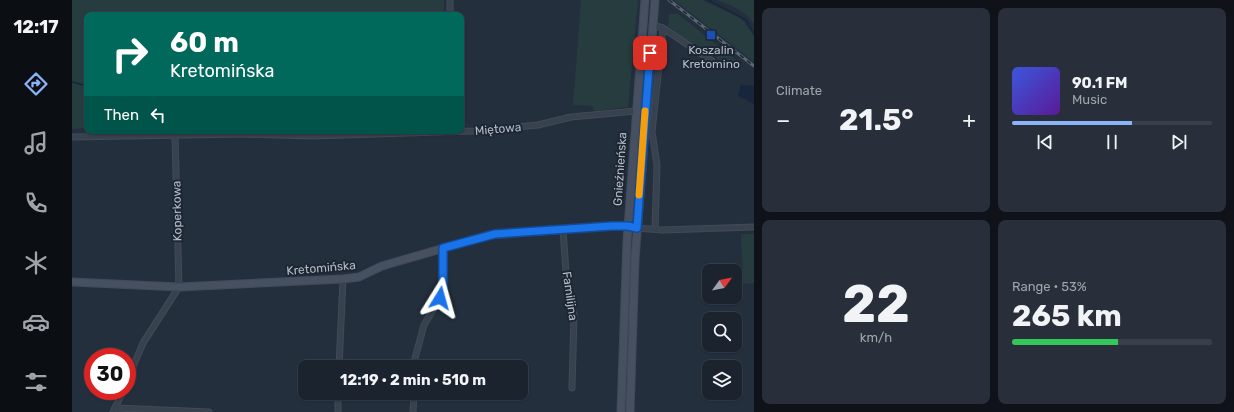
<!DOCTYPE html>
<html lang="en">
<head>
<meta charset="utf-8">
<style>
	body { margin:0; font-family:Rubik,sans-serif; background:#282f3a; color:#f1f3f6; height:100vh; display:flex; flex-direction:column; font-size:15px; white-space:nowrap }
	* { box-sizing:border-box; margin:0 }
	p { font-size:13px; color:#a0a4aa }
	.icon { flex:none; width:22px; height:22px; fill:none; stroke:currentColor; stroke-width:2; stroke-linecap:round; stroke-linejoin:round }
	.map { position:relative; flex:1; overflow:hidden }
	.panel { display:flex; flex-direction:column; gap:8px; padding:8px; background:#0f1319; width:480px }
	.panel>* { flex:none }
	.guide { position:absolute; left:12px; top:12px; width:380px; height:122px; border-radius:8px; box-shadow:0 1px 3px #0004,0 0 0 1px #39404a; background:#00695c; color:#fff; overflow:hidden }
	.needle { width:26px; rotate:57deg }
	.fabs { position:absolute; left:630px; top:264px; display:grid; gap:8px }
	.fabs a { display:grid; place-items:center; width:40px; height:40px; border-radius:8px; background:#1b232e; box-shadow:0 1px 3px #0004,0 0 0 1px #39404a; font-size:20px }
	.speed { position:absolute; left:12px; top:348px; display:flex; gap:8px; font-size:20px; font-weight:700; text-align:center }
	.speed>* { display:grid; place-content:center; width:52px; height:52px; border-radius:50%; background:#1b232e; box-shadow:0 1px 3px #0004,0 0 0 1px #39404a; line-height:1 }
	.speed .limit { border:6px solid #d22; background:#fff; color:#111 }
	.pin { position:absolute; display:grid; place-items:center; width:34px; height:34px; color:#fff; margin:-17px; border-radius:8px; box-shadow:0 2px 6px #0006 }
	.me { position:absolute; width:44px; margin:-22px; rotate:8deg; stroke-linejoin:round; filter:drop-shadow(0 0 3px #0008) }
	.turn { display:flex; align-items:center; gap:14px; height:84px; padding:0 20px; font-size:18px }
	.turn .icon { width:52px; height:52px; stroke-width:2.5 }
	.turn b { display:block; font-size:28px; line-height:34px }
	.then { display:flex; align-items:center; height:38px; padding:0 20px; background:#0003; gap:8px; font-size:15px }
	.big { font-size:30px; font-weight:700; line-height:1.1 }
	.panel .card { flex:1; display:flex; flex-direction:column; justify-content:center; gap:6px; min-width:0; padding:0 14px; border-radius:8px; background:#282f3a }
	.panel .dial { align-items:center; gap:0 }
	.dial b { font-size:52px; line-height:1 }
	.song { display:flex; align-items:center; gap:12px }
	.cover { width:48px; height:48px; border-radius:6px; background:linear-gradient(135deg,hsl(230 70% 55%),hsl(270 70% 35%)) }
	.played { height:4px; border-radius:2px; background:linear-gradient(90deg,#8ab4f8 60%,#39404a 60%) }
	.keys { display:flex; justify-content:space-around; direction:ltr }
	.heat { display:flex; justify-content:space-between; align-items:center; font-size:22px; direction:ltr }
	.charge { height:6px; border-radius:3px; background:linear-gradient(90deg,#34c759 53%,#39404a 0) }
	.panel .tiles { flex:1; display:grid; gap:8px; grid-template-columns:repeat(2,1fr) }
	.trip { position:absolute; left:226px; top:360px; width:230px; height:40px; border-radius:8px; background:#1b232e; box-shadow:0 1px 3px #0004,0 0 0 1px #39404a; font-weight:700; line-height:40px; text-align:center }
	main { display:flex; flex:1; min-height:0 }
	.menu { display:flex; flex-direction:column; width:72px; justify-content:space-around; align-items:center; background:#0b0e12; color:#a0a4aa }
	.menu .icon { width:28px; height:28px }
	.menu .on { color:#8ab4f8 }
	.menu b { font-size:18px; color:#f1f3f6 }
	.map>svg:first-child { display:block }
	.green { fill:#263c3f }
	.water { fill:#17263c }
	.lines { fill:none; stroke-linecap:round; stroke-linejoin:round }
	.stream { stroke:#17263c; stroke-width:1.5 }
	.street-casing { stroke:#414a57; stroke-width:7 }
	.secondary-casing { stroke:#414a57; stroke-width:9 }
	.street { stroke:#38414e; stroke-width:5 }
	.secondary { stroke:#465061; stroke-width:7 }
	.rail-casing { stroke:#5a6575; stroke-width:3 }
	.rail { stroke:#1d2633; stroke-width:1.5; stroke-dasharray:4.5; stroke-linecap:butt }
	.route-casing { stroke:#114b97; stroke-width:10 }
	.route { stroke:#1a73e8; stroke-width:7 }
	.slow { stroke:#f59e0b; stroke-width:7 }
	.transit-dot { fill:#1a4fb4; stroke:#1d2633; stroke-width:1.5 }
	.labels { text-anchor:middle; stroke-width:4; stroke-linejoin:round; paint-order:stroke }
	.poi-label { font-size:12px; fill:#b4bcc9; stroke:#1d2633 }
	.street-label { font-size:12px; fill:#b4bcc9; stroke:#1d2633 }
</style>
</head>
<body>
<main>
<nav class="menu">
<b>12:17</b>
<svg class="icon on" aria-label="directions" viewBox="0 0 24 24"><path d="M12 3l9 9-9 9-9-9zM9 14v-3h6M13 9l2 2-2 2"/></svg>
<svg class="icon" aria-label="music" viewBox="0 0 24 24"><path d="M9 18V5l10-2v13"/><circle cx="6" cy="18" r="3"/><circle cx="16" cy="16" r="3"/></svg>
<svg class="icon" aria-label="phone" viewBox="0 0 24 24"><path d="M5 4h4l2 5-3 2q2 4 5 5l2-3 5 2v4C11 20 4 13 5 4z"/></svg>
<svg class="icon" aria-label="climate" viewBox="0 0 24 24"><path d="M12 3v18M4 7l16 10M4 17L20 7"/></svg>
<svg class="icon" aria-label="car" viewBox="0 0 24 24"><path d="M5 17H2v-5l4-1 3-4h7l3 4 3 1v5h-3M9 17h6M6 11h13"/><circle cx="7" cy="17" r="2"/><circle cx="17" cy="17" r="2"/></svg>
<svg class="icon" aria-label="filters" viewBox="0 0 24 24"><path d="M4 7h16M4 17h16"/><circle cx="9" cy="7" r="2"/><circle cx="15" cy="17" r="2"/></svg>
</nav>
<div class="map">
<svg width="682" height="412" viewBox="0 0 682 412">
	<rect width="100%" height="100%" fill="#242f3e"/>
	<g class="green">
		<path d="M0,0H372V15H15V128L0,129Z"/>
		<path d="M509,0H566L556,107L522,111L521,106L501,105Z"/>
		<path d="M602,0H630L669,18L682,36V62Z"/>
		<path d="M645,0H682V24C674,11 659,5 645,0Z"/>
		<path d="M597,14H606L664,60L658,69L645,59L646,50L639,46L627,50L596,26Z"/>
		<path d="M669,234H682V283L671,284Z"/>
	</g>
	<path class="water" d="M669,85L682,86V104L666,96Z"/>
	<g class="lines">
		<g class="stream">
			<path d="M636,0L674,20L682,34"/>
			<path d="M0,82L15,86"/>
		</g>
		<g class="street-casing">
			<g id="street">
				<path d="M378,15V0"/>
				<path d="M580,25L591,28L640,61"/>
				<path d="M0,137L171,134L239,136L402,131L466,125L499,117L564,111"/>
				<path d="M565,228L590,230L682,227"/>
				<path d="M491,229L495,287L502,315L500,388"/>
				<path d="M583,229L585,165L580,132L591,28"/>
				<path d="M267,367L271,279"/>
				<path d="M343,367V358L352,325L368,298L371,286V248"/>
				<path d="M55,381L71,343L107,287L103,135"/>
				<path d="M43,408L137,412"/>
				<path d="M41,412L51,391"/>
				<path d="M266,412V393"/>
				<path d="M341,412L342,393"/>
			</g>
		</g>
		<g class="secondary-casing">
			<g id="secondary">
				<path d="M0,282L107,287L271,279L287,277L310,266L417,235L540,226H556L565,228"/>
				<path d="M549,412L555,241L573,0"/>
				<path d="M558,412L563,259L583,0"/>
			</g>
		</g>
		<use href="#street" class="street"/>
		<use href="#secondary" class="secondary"/>
		<g class="rail-casing">
			<path id="rail" d="M597,0L682,66"/>
		</g>
		<use href="#rail" class="rail"/>
	</g>
	<g class="lines">
		<g class="route-casing">
			<path id="route" d="M368,298L371,286V248L423,234L540,226H556L565,228L578,53"/>
		</g>
		<use href="#route" class="route"/>
		<path class="slow" d="M567,195L573,111"/>
	</g>
	<rect class="transit-dot" x="634" y="30" width="10" height="10" rx="2"/>
	<g class="labels">
		<g class="poi-label">
			<text x="639" y="54">Koszalin<tspan x="639" dy="14">Kretomino</tspan></text>
		</g>
		<g class="street-label">
			<text transform="translate(426 129) rotate(-5)" y="4">Miętowa</text>
			<text transform="translate(548 169) rotate(-86)" y="4">Gnieźnieńska</text>
			<text transform="translate(105 211) rotate(-91)" y="4">Koperkowa</text>
			<text transform="translate(249 268) rotate(-5)" y="4">Kretomińska</text>
			<text transform="translate(498 296) rotate(82)" y="4">Familijna</text>
		</g>
	</g>
</svg>
<div class="fabs">
<a><svg class="needle" viewBox="-14 -14 28 28"><path d="M0-13l5 13h-10z" fill="#e53935"/><path d="M0 13l5-13h-10z" fill="#a0a4aa"/></svg></a>
<a><svg class="icon" aria-label="search" viewBox="0 0 24 24"><circle cx="10" cy="10" r="6"/><path d="M15 15l6 6"/></svg></a>
<a><svg class="icon" aria-label="layers" viewBox="0 0 24 24"><path d="M12 4l9 5-9 5-9-5zM3 14l9 5 9-5"/></svg></a>
</div>
<div class="speed"><div class="limit">30</div></div>
<div class="pin" style="left:578px;top:53px;background:#d93025"><svg class="icon" aria-label="arrive" viewBox="0 0 24 24"><path d="M6 21V4h12l-3 4 3 4H6"/></svg></div>
<svg class="me" style="left:368px;top:298px" viewBox="-20 -20 40 40"><path d="M0-17L14 15 0 8-14 15z" fill="#1a73e8" stroke="#fff" stroke-width="4"/></svg>
<div class="trip">12:19 · 2 min · 510 m</div>
<div class="guide">
<div class="turn"><svg class="icon" aria-label="right" viewBox="0 0 24 24"><path d="M7 20v-9h11M14 6l5 5-5 5"/></svg><div><b>60 m</b>Kretomińska</div></div>
<div class="then">Then<svg class="icon" aria-label="left" viewBox="0 0 24 24"><path d="M17 20v-9H6M10 6l-5 5 5 5"/></svg></div>
</div>
</div>
<section class="panel">
<div class="tiles">
<div class="card"><p>Climate</p>
<div class="heat"><a>−</a><b class="big">21.5°</b><a>+</a></div>
</div>
<div class="card">
<div class="song"><i class="cover"></i><div><b>90.1 FM</b><p>Music</p></div></div>
<div class="played"></div>
<div class="keys"><svg class="icon" aria-label="previous" viewBox="0 0 24 24"><path d="M18 5L8 12l10 7zM5 5v14"/></svg><svg class="icon" aria-label="pause" viewBox="0 0 24 24"><path d="M8 5v14M16 5v14"/></svg><svg class="icon" aria-label="next" viewBox="0 0 24 24"><path d="M6 5l10 7-10 7zM19 5v14"/></svg></div>
</div>
<div class="card dial"><b>22</b><p>km/h</p></div>
<div class="card"><p>Range · 53%</p><b class="big">265 km</b><div class="charge"></div></div>
</div>
</section>
</main>
</body>
</html>
